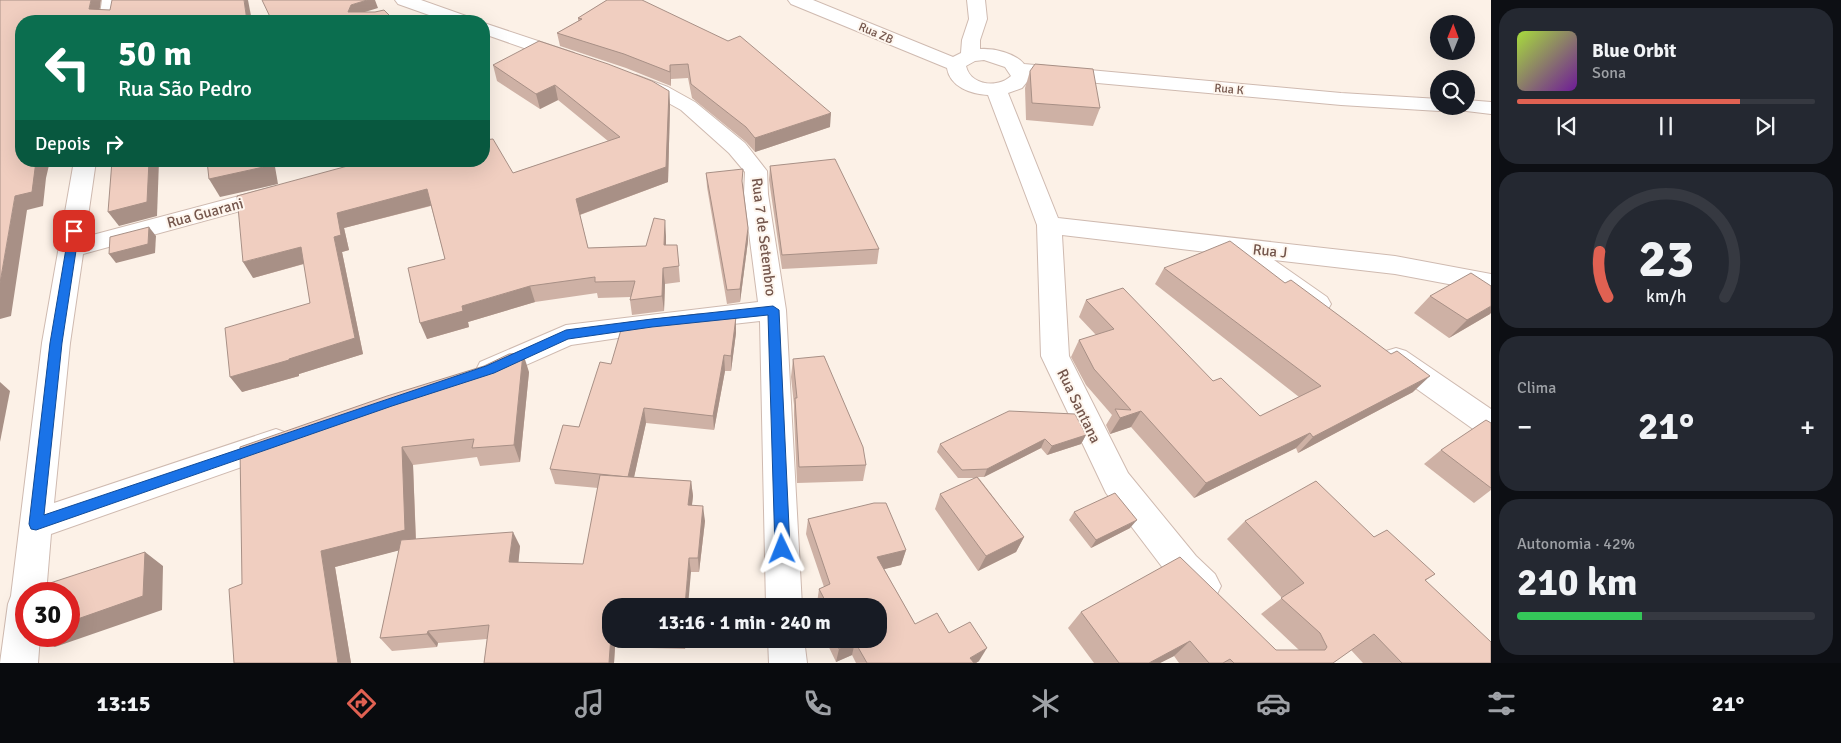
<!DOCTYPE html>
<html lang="pt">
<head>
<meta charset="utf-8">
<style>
	body { margin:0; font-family:Signika,sans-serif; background:#242831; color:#f1f3f6; height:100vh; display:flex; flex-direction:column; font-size:19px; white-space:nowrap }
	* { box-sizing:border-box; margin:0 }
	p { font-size:16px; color:#9ea1a6 }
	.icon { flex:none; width:28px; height:28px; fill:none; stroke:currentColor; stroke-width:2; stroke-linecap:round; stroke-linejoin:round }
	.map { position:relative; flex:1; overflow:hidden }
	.panel { display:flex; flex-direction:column; gap:8px; padding:8px; background:#0d0f14; width:350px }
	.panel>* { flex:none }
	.banner { position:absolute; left:15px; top:15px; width:475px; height:152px; border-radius:20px; box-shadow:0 5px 20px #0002; background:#0b6e4f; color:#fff; overflow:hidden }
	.needle { width:32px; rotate:1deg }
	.fabs { position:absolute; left:1430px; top:15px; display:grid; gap:10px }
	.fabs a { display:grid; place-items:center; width:45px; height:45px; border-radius:50%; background:#171b24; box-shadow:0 5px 20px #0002; font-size:25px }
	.speed { position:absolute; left:15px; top:582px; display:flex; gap:10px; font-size:25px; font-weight:700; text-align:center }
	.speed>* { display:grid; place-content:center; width:65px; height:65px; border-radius:50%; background:#171b24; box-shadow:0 5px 20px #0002; line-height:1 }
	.speed .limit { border:8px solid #d22; background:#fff; color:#111 }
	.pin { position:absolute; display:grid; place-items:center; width:42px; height:42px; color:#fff; margin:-21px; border-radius:10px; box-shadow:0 2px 8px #0006 }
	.me { position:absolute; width:55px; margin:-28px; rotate:358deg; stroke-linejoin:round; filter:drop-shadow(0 0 4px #0008) }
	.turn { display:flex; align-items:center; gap:18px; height:105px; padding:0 20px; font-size:22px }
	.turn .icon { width:65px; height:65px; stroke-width:2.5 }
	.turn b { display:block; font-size:35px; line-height:42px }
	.then { display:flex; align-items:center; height:48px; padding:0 20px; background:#0003; gap:10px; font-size:19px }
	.big { font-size:38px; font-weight:700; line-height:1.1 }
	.panel .card { flex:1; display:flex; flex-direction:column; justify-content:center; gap:8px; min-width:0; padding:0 18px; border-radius:20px; background:#242831 }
	.panel .dial { align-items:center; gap:0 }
	.dial svg { height:130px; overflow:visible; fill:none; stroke:#363941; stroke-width:7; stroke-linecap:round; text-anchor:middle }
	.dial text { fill:#f1f3f6; stroke:none }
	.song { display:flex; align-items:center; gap:15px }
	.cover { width:60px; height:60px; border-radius:8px; background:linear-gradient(135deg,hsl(80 70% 55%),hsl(280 70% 35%)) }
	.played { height:5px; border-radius:2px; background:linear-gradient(90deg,#e06152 75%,#363941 75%) }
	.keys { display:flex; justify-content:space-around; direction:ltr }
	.heat { display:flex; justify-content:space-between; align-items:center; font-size:28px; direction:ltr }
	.charge { height:8px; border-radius:4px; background:linear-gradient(90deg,#34c759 42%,#363941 0) }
	.trip { position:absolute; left:602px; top:598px; width:285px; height:50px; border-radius:20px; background:#171b24; box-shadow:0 5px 20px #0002; font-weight:700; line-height:50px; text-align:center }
	.tabs { display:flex; height:80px; justify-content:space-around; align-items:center; background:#090b0e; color:#9ea1a6 }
	.tabs .icon { width:35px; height:35px }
	.tabs .on { color:#e06152 }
	.tabs b { font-size:22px; color:#f1f3f6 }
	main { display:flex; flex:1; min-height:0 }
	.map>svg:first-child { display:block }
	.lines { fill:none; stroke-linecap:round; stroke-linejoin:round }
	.minor-casing { stroke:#cfbab0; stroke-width:2 }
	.minor { fill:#fff; fill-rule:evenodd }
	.wall { fill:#ceb1a5 }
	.shaded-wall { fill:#a89086 }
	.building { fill:#f0cec0; stroke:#a89086 }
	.route { fill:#1a73e8; stroke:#114b97 }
	.labels { text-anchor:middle; stroke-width:4; stroke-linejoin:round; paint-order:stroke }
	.far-street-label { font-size:12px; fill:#74564c; stroke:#fef6ee }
	.street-label { font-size:15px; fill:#74564c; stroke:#fef6ee }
</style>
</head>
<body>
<main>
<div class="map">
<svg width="1491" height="663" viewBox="0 0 1491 663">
	<rect width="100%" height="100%" fill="#fcf1e7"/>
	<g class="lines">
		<g class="minor-casing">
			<g id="minor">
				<path d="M102,0H120L117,21H99Z"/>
				<path d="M395,0H421L469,17L472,21H446L398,4Z"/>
				<path d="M788,0H813L953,57L961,53L962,40L969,19L967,0H985L987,19L980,40V49C994,48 1015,53 1024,64L1341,93L1439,99V106H1449L1446,109L1439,111L1341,105L1031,77L1022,88L1008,93L1058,218L1395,256L1491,274V292L1395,274L1274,260L1327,297L1331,304L1327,311L1318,314L1309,311L1232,255L1062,235L1069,356L1128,473L1196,556L1215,574L1221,586L1215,598L1203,603L1191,598L1172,580L1106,493L1041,356L1037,225L988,95C971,94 950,87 947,68L791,4ZM984,60L1005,67L1011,76C997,89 970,85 966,66L975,61Z"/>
				<path d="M484,23L574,53L577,57L574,61L567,63L484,34Z"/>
				<path d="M636,75L668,87L695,102L745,143L767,171L768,194L786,310L802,606H766L760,321L652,333L571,345L490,381L480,378L476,370L480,362L566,325L758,302L744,194L745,172L729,153L681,110L654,95L629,85L626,81L629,77Z"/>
				<path d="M1466,100L1491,102V114L1458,110L1455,106H1466Z"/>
				<path d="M74,161H96L85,237L273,187L281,190L285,195L281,200L83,254L70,343L54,503L276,429L287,433L291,442L287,451L51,534L46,594H26V636H40L38,663H0L8,604L11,596L42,343Z"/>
				<path d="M1396,348L1406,351L1491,409V438L1480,434L1386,367L1382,359L1386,351Z"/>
				<path d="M768,639H804L807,663H769Z"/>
			</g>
		</g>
		<use href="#minor" class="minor"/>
	</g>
	<g class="wall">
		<path d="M607,0L830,127L755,152L746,142L692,98L688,78L671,79V86L626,68L560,46L557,33L578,21V18Z"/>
		<path d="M493,65L669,91L670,106L668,182L580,215L588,248L646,246L666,236V245H677L680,282L665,284L664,311L632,315L630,300L631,297L598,298L597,293L535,302L468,322L469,327L427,339L445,259L431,206L344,228L349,250L342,252L363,354L299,374V376L242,392L310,303L304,264L253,278L366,161L513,173L608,141L558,100L540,109L497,81Z"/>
		<path d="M1030,71L1100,108L1093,126L1026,120L1025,88Z"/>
		<path d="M770,166L879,249L877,264L782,269L769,180Z"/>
		<path d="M706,173L743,184L748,241L740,302L727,304L707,187Z"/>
		<path d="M1164,268L1413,392L1298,453L1296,448L1194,498L1131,427L1110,434L1106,425L1112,415L1086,385L1071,357L1079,340L1096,335L1079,317L1086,300L1213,381L1260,416L1299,397L1155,284Z"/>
		<path d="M1430,296L1490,314L1449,338L1414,313Z"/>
		<path d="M736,317V333L731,371H725L714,430L646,423L634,477L691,481L693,496L692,505L705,521L699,572H691L611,606V639H686L685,649L615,647L614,663H484L487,639L438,643L437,647L392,651L380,638L399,550L335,567L351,663H234L242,584L484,366L529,372L520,462L480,466L477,457L413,465L416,539L520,546L518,563L583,564L598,488L555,484L550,469L579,427L611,364Z"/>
		<path d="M793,359L866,465L863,481L797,483L794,415V405L791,377Z"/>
		<path d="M1491,423V490L1474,503L1424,464L1441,450Z"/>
		<path d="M1086,435L1081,444L1047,455L1041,448L984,477H978L1024,537L1016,552L978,571L935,509L940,494L976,478H958L937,452L940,444Z"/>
		<path d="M1074,512L1130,528L1091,548L1069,520Z"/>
		<path d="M808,519L906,550L901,565L884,569L915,624L949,633L979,661L976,663H856L852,655L836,662L825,639H879V606H818L817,603L819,589L824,587L806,534Z"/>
		<path d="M1245,521L1374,537L1435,574L1425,581L1491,663H1363L1351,650L1333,663H1179L1174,656L1160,663H1094L1068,628L1081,612L1276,650H1299L1261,614L1282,598L1227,539Z"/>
	</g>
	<g class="shaded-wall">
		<path d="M91,0H101L98,21L89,9Z"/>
		<path d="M244,0H248L252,21H247Z"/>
		<path d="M367,0H375L378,8L355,15L348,12L351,5Z"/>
		<path d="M670,65L671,79V86L670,72Z"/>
		<path d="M555,85L558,100L540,109L536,94Z"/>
		<path d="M669,91L670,106L668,182L579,215L576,199Z"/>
		<path d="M831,113L830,127L755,152V138Z"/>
		<path d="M36,161H50L46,178L43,206L27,210L11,316L0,319V283L15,196Z"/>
		<path d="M149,161H159L157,216L119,226L108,212Z"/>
		<path d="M267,161H274L278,184L220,197L209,179Z"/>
		<path d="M340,161H363L343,167Z"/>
		<path d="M427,189L433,205L344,228L349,250L342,252L363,354L299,374V376L242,392L230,377L355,338L334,237L337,213Z"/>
		<path d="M665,220L666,236V261L664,245Z"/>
		<path d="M149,227L156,236L155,253L116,263L109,254Z"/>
		<path d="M748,228V241L740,302V289Z"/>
		<path d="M301,247L310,262L253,278L243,262Z"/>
		<path d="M663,268L665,284L664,311L662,296Z"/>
		<path d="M530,286L535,302L468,322L469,327L427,339L420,323L462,306Z"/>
		<path d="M1491,306V313L1490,314L1449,338L1467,320Z"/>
		<path d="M736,317V333L731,371V356Z"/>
		<path d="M523,353L529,372L520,462L514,445Z"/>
		<path d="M724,355L725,371L714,430L713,416Z"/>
		<path d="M1430,376L1413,392L1298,453L1313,437Z"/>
		<path d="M0,382L10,391L0,442Z"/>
		<path d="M644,408L646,423L631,491L628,477Z"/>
		<path d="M1141,411L1131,427L1110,434L1120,418Z"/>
		<path d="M1310,433L1296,448L1194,498L1206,483Z"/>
		<path d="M1086,435L1081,444L1047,455L1052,446Z"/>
		<path d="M1045,439L1041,448L984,477L987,469Z"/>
		<path d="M402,447L413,465L416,546L335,567L351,663H338L321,551Z"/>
		<path d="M691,481L693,496L690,520L688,505Z"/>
		<path d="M703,506L705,521L699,572L698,558Z"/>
		<path d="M1137,520L1130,528L1091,548L1096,540Z"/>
		<path d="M513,532L520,546L517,577L509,562Z"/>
		<path d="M1024,537L1016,552L978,571L986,556Z"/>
		<path d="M906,550L901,565L873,572L877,557Z"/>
		<path d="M145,552L163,566L162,610L55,647L35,636H69V622Z"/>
		<path d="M689,558L691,572L688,606H685Z"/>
		<path d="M428,631L438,643L437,647L427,634Z"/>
		<path d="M611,635V639H612L615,647L614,663H609Z"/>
		<path d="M683,639H686L685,649Z"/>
		<path d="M1190,641L1174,656L1160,663H1149Z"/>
		<path d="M855,642L852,655L836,662L839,649Z"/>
		<path d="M987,648L979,661L976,663H967L970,658Z"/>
	</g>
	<g class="building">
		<path d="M0,0H91L89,9L110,10L112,0H244L247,21H21V161H36L32,192L15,196L0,283Z"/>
		<path d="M262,0H367L351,5L348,12H375L384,10L395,21H272Z"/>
		<path d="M607,0H642L728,41L740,36L831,113L755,138L746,127L691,84L688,64L670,65V72L624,54L557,33L582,19L578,18Z"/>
		<path d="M539,41L608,64L652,81L669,91L666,167L576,199L588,248L646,246L654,218L665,220L664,245H677L679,266L663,268L662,296L630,300L635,281L595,282V277L530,286L462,306L463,311L420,323L408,268L445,259L427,189L337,213L341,235L334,237L355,338L289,359V360L230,377L225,328L310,303L301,247L243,262L237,196L366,161H484V140L493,139L513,173L620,137L555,85L536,94L493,65Z"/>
		<path d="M1035,64L1093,69L1100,108L1032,103L1030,71Z"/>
		<path d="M835,159L879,249L782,255L770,166Z"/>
		<path d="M112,161H149L147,202L108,212Z"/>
		<path d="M207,161H267L268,166L209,179Z"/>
		<path d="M743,169L742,181L748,228L740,289L727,290L706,173Z"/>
		<path d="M149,227L148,244L109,254L110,237Z"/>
		<path d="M1230,241L1285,283L1291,280L1391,354L1397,351L1430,376L1313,437L1310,433L1206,483L1141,411L1120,418L1115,409L1131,410L1094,369L1079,340L1114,329L1086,300L1123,288L1213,381L1221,378L1260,416L1321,386L1164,268Z"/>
		<path d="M1471,273L1491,286V306L1467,320L1430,296Z"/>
		<path d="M698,314L736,317L731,356L724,355L713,416L644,408L628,477L550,469L563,425L579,427L600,362L611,364L623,323Z"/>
		<path d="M523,353L514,445L472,448L474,439L402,447L405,530L321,551L338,663H234L229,589L242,584L240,447L387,396L484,366L509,354Z"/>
		<path d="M824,356L863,447L866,465L799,467L795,398H797L793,359Z"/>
		<path d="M1009,411L1075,414L1086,435L1052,446L1045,439L987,469L962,470L940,444Z"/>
		<path d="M1486,420L1491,423V488L1441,450Z"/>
		<path d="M600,475L691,481L688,505L703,506L698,558H689L685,606H611V635L609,663H484L489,625L428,631L427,634L380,638L401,540L513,532L509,562L583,564Z"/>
		<path d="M977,477L1024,537L986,556L940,494Z"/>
		<path d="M1316,481L1374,537L1387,530L1435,574L1425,580L1491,642V663H1402L1374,634L1333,663H1234L1230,659L1223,663H1209L1190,641L1149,663H1119L1081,612L1180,557L1276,650H1325L1327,647L1320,633L1281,598L1304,583L1245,521Z"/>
		<path d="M1115,493L1137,520L1096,540L1074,512Z"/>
		<path d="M874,503H886L906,550L877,557L915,624L937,613L949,633L970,622L987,648L970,658L974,663H867L855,642L839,649L834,639H879V606H828L819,589L830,584L808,519Z"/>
		<path d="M145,552L143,596L69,622V594H37L38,587Z"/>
	</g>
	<path class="route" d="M74,228L79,231L62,343L44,515L486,366L566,330L652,319L773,306L779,310L790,549L787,554L782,556L778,554L775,549L768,315L652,327L568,339L494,373L392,406L36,530L31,529L29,524L50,343L69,231Z"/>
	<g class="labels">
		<g class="far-street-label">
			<text transform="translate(876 33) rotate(23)" y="4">Rua ZB</text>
			<text transform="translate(1229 89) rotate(5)" y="4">Rua K</text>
		</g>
		<g class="street-label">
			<text transform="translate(205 213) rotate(-15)" y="5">Rua Guarani</text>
			<text transform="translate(764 237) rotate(83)" y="5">Rua 7 de Setembro</text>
			<text transform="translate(1270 251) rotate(6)" y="5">Rua J</text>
			<text transform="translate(1079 406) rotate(64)" y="5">Rua Santana</text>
		</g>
	</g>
</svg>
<div class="fabs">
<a><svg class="needle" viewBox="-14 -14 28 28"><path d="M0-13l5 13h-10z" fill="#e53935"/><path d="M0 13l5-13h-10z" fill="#9ea1a6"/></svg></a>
<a><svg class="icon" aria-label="search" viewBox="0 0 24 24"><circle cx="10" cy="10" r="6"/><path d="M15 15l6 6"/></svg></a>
</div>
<div class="speed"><div class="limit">30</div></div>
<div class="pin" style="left:74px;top:231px;background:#d93025"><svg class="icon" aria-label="arrive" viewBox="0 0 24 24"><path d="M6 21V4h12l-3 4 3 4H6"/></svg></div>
<svg class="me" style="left:782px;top:549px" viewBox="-20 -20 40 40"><path d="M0-17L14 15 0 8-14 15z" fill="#1a73e8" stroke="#fff" stroke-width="4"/></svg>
<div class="trip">13:16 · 1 min · 240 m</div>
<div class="banner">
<div class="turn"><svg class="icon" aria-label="left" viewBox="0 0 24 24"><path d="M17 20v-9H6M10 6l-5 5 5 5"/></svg><div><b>50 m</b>Rua São Pedro</div></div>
<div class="then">Depois<svg class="icon" aria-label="right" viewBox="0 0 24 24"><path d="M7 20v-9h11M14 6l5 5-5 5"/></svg></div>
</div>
</div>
<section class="panel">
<div class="card">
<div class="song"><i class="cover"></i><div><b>Blue Orbit</b><p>Sona</p></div></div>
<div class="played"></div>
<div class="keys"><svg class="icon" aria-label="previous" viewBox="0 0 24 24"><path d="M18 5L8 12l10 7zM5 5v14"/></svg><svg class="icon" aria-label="pause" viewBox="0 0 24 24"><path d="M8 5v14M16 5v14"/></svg><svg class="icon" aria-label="next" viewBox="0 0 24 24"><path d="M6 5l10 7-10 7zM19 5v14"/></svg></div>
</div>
<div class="card dial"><svg viewBox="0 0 100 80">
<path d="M14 69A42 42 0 1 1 86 69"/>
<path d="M14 69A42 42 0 0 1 9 41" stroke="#e06152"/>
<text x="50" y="56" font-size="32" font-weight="700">23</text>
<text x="50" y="72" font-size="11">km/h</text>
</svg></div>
<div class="card"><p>Clima</p>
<div class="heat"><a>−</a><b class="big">21°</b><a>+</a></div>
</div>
<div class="card"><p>Autonomia · 42%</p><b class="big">210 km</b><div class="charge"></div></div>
</section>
</main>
<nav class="tabs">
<b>13:15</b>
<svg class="icon on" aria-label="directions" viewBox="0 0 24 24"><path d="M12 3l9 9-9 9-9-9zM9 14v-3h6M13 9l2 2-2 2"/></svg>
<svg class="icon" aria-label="music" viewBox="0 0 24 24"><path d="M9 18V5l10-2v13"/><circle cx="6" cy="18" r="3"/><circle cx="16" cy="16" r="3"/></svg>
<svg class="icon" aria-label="phone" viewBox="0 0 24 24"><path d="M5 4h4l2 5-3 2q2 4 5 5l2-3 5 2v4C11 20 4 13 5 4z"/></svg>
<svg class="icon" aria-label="climate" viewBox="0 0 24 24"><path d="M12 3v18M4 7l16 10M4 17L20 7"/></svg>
<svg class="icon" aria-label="car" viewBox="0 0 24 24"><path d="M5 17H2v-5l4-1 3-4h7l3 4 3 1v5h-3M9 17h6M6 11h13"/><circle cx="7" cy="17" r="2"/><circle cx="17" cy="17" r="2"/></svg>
<svg class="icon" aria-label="filters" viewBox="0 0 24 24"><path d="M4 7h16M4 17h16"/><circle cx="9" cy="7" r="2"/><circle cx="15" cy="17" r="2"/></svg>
<b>21°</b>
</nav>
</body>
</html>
